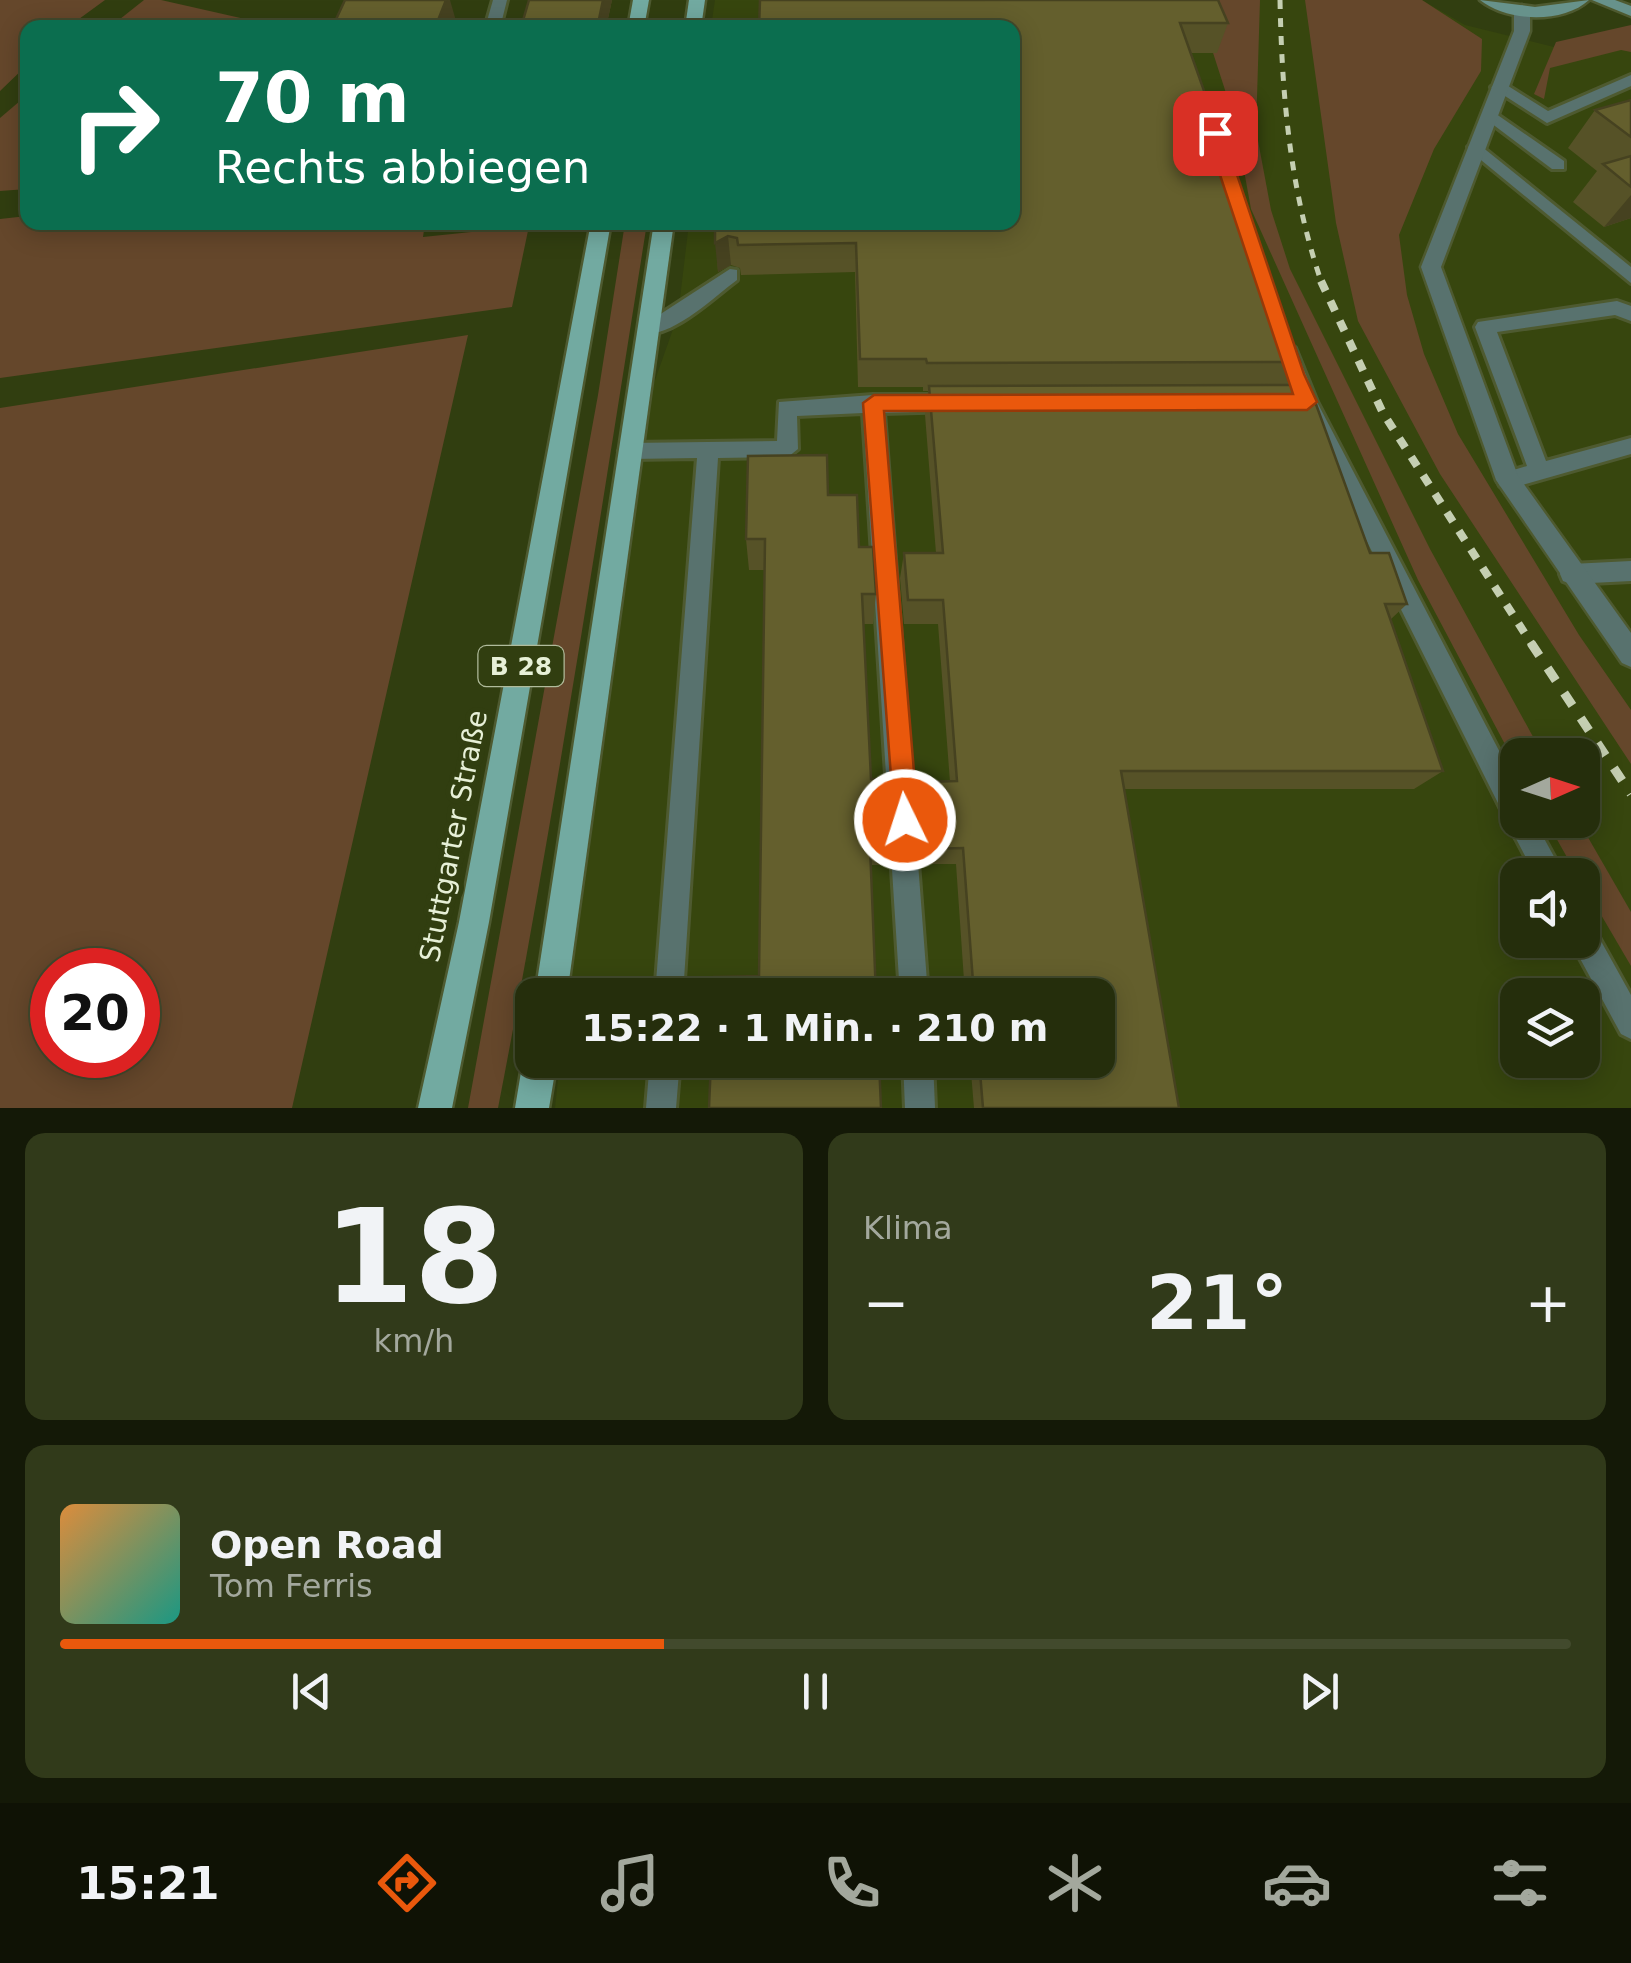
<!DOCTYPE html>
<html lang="de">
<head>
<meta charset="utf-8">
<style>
	body { margin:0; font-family:"DejaVu Sans",sans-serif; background:#313a1a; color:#f1f3f6; height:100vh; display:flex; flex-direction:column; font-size:38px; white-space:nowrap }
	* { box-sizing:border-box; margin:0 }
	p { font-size:32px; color:#a3a89d }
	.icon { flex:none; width:55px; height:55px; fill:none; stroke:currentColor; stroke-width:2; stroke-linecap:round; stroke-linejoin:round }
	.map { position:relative; height:1108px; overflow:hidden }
	.panel { display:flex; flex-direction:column; gap:25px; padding:25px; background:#141907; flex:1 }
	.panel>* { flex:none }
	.guide { position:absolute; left:20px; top:20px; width:1000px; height:210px; border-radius:20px; box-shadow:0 5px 25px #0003,0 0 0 2px #424a2d; background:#0b6e4f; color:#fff; overflow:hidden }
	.needle { width:65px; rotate:87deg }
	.controls { position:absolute; left:1500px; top:738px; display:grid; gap:20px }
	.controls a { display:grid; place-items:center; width:100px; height:100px; border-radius:20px; background:#252e0c; box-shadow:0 5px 25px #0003,0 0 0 2px #424a2d; font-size:50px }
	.speed { position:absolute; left:30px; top:948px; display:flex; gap:20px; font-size:50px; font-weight:700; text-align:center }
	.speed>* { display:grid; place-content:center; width:130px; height:130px; border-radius:50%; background:#252e0c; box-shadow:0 5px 25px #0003,0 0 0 2px #424a2d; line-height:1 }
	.speed .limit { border:15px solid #d22; background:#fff; color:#111 }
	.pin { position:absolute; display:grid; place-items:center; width:85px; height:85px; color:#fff; margin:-42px; border-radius:20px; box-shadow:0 5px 15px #0006 }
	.me { position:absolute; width:110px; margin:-55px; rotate:356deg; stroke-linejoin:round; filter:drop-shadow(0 0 8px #0008) }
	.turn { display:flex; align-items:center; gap:35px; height:210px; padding:0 30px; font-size:45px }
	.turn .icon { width:130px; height:130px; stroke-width:2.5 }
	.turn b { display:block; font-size:70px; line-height:85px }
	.big { font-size:75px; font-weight:700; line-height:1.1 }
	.panel .tile { flex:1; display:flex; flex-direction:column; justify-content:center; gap:15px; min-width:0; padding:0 35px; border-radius:20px; background:#313a1a }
	.panel .dial { align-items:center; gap:0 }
	.dial b { font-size:130px; line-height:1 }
	.song { display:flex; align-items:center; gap:30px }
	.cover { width:120px; height:120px; border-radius:15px; background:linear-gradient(135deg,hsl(30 70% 55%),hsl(170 70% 35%)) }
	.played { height:10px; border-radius:5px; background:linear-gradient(90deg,#ea580c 40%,#424a2d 40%) }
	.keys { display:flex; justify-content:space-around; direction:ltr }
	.heat { display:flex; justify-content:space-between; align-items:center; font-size:55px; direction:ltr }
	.panel .tiles { flex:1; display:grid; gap:25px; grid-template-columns:1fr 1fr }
	.tile:last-child { grid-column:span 2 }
	.trip { position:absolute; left:515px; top:978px; width:600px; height:100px; border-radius:20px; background:#252e0c; box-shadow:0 5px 25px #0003,0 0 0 2px #424a2d; font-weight:700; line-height:100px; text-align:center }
	.menu { display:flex; height:160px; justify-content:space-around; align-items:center; background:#0f1205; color:#a3a89d }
	.menu .icon { width:70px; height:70px }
	.menu .selected { color:#ea580c }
	.menu b { font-size:45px; color:#f1f3f6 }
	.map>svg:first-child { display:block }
	.built { fill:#37460e; fill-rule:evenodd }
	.green { fill:#65472b; fill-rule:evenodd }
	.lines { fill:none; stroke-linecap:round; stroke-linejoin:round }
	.lane-casing { stroke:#4e5a30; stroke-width:6 }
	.street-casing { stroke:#4e5a30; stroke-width:5 }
	.secondary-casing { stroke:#4e5a30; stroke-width:5 }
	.primary-casing { stroke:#4e5a30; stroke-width:5 }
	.lane { fill:#58726e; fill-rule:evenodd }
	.street { fill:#58726e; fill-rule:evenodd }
	.secondary { fill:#67928b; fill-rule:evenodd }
	.primary { fill:#72aaa1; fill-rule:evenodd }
	.rail-far2 { stroke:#c5cfb2; stroke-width:5; stroke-dasharray:9 9; stroke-linecap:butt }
	.rail-far1 { stroke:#c5cfb2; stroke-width:8; stroke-dasharray:11 11; stroke-linecap:butt }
	.rail { stroke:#c5cfb2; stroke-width:9; stroke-dasharray:15 15; stroke-linecap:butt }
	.wall { fill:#565227 }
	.shaded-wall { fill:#464220 }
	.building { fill:#645f2d; stroke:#464220; stroke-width:2.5 }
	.route { fill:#ea580c; stroke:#983908; stroke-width:2.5 }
	.labels { text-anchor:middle; stroke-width:10; stroke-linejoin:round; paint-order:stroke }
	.shield { fill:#313e10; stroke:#b0bb9b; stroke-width:2.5 }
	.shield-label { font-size:25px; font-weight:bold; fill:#e7f0d7 }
	.street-label { font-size:28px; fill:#e7f0d7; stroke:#313e10 }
</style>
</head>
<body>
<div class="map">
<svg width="1631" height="1108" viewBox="0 0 1631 1108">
	<rect width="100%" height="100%" fill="#313e10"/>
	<path class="built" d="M715,0H1422L1465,25L1582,54L1631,37V1108H555L560,1060H1098V995H567L630,451L678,315L689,223L1012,222V28L711,27ZM1518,755H1582V820H1518ZM1518,875H1582V940H1518ZM1518,995H1582V1060H1518Z"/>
	<g class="green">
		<path d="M0,0H105L68,27L28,28L27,65L0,91Z"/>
		<path d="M144,0H161L281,27H110Z"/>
		<path d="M1196,0H1260L1256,130L1271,210L1290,269L1430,549L1543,755H1518L1517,767L1418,580L1251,209L1235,121Z"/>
		<path d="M1305,0H1422L1482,39L1481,71L1434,149L1399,235L1407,295L1424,354L1458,434L1579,635L1631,710V764L1440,474L1358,321L1336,223Z"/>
		<path d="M1631,25V52L1621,50L1550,68L1544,99L1534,94L1556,42Z"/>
		<path d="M27,95V189L0,191V118Z"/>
		<path d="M27,216L28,222L425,223L423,237L529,226L512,307L0,378V219Z"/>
		<path d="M625,223H647C600,518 555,814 498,1108H468L598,395Z"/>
		<path d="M468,335L292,1108H0V408ZM52,970H138V1055H52Z"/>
		<path d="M1546,820H1578L1631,912V966L1583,884L1582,875H1577Z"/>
	</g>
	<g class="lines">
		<g class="lane-casing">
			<g id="lane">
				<path d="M493,0H507L500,28H485Z"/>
				<path d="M1631,75V86L1547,123L1491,87L1505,84L1548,111Z"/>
				<path d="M1489,109L1564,161V169H1552L1483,117V111Z"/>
				<path d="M1476,142L1631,267V283L1470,151L1468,147Z"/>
				<path d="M730,269L737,270V280C714,297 671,339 642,333L639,328Z"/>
				<path d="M1617,301L1631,306V321L1615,315L1497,332L1546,461L1631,438V454L1508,489L1500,486L1497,480L1500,474L1527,466L1475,327L1478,322Z"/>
				<path d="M1285,341L1295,348L1317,402L1518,787V820H1534L1564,875H1535L1511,829L1297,402L1275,348Z"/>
				<path d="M873,395H953L963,403L953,411L884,413L928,995H900L863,413L797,416L798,449L788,457L718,458L683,995H655L697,458L630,459L619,451L630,443L777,441L779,402Z"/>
				<path d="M1631,561V581L1571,584L1563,581L1560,574L1563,567L1571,564Z"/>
				<path d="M1582,921L1592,925L1631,995V1039L1621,1034L1570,940H1582Z"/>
				<path d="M650,1060H680L676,1108H646Z"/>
				<path d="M903,1060H933L935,1108H905Z"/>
			</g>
		</g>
		<g class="street-casing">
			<path id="street" d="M1522,5L1530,10V31L1441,267L1518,476L1631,633V667L1622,663L1496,480L1421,267L1514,31V10Z"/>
		</g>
		<g class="secondary-casing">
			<g id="secondary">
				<path d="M1480,0L1535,7L1589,0C1563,24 1507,22 1480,0Z"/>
				<path d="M1592,0H1615L1631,6V16Z"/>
			</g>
		</g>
		<g class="primary-casing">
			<g id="primary">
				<path d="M633,0H649L644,28H628Z"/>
				<path d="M689,0H705L701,28H685Z"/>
				<path d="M591,222H611L489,922L452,1108H418L459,922Z"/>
				<path d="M654,222H674L567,995H535Z"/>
				<path d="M532,1047V1060H557L549,1108H515L523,1060Z"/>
			</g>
		</g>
		<use href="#lane" class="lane"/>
		<use href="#street" class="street"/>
		<use href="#secondary" class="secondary"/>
		<use href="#primary" class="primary"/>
		<path class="rail-far2" d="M1280,0C1282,98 1290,191 1322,284"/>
		<path class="rail-far1" d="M1321,281L1383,413L1533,646"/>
		<path class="rail" d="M1531,643L1631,794"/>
	</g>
	<g class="wall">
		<path d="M529,0H612L606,28H522V24Z"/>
		<path d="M1228,23L1217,53H1191L1300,362L1286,385L1370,553L1407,604L1390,620L1443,771L1414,789H1124L1179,1108H974L970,1060H1098V995H965L956,864H922L917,800L922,782H950L938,624H904L900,578L904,553H936L925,415L928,391H923V387H858L855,272L741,275L740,268L731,265L718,272L715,222H1012L759,28Z"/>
		<path d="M1631,100V218L1604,227L1573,202L1597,171L1568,148L1595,110Z"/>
		<path d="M828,495L859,547L876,594L873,624H863L871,779L893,846L888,865H871L759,976L765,570H749L746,539Z"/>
	</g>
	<g class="shaded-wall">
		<path d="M446,0H450L458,28H435Z"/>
		<path d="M603,0H612L606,28H598Z"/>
		<path d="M1631,195V218L1604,227Z"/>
		<path d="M728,236L731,265L718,272L715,243Z"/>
	</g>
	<g class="building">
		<path d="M345,0H446L435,28H332Z"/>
		<path d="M529,0H603L598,24H578L577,28H528L529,24H522Z"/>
		<path d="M760,0H1218L1228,23H1180L1300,362L927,363L926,359H860L856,243L738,245L737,238L728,236L715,243V222H1012V28H759Z"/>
		<path d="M1631,100V137L1595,110Z"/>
		<path d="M1631,156V187L1603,164Z"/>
		<path d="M1309,385L1370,553H1389L1407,604H1385L1443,771H1121L1179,1108H983L979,1060H1098V995H974L963,848L927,849L922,782L957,781L943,600H908L904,553H943L929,386Z"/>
		<path d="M827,455L828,495H857L859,547H873L876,594H862L871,779H888L893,846H870L876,995H713L714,977L759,976L765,539H746L748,456Z"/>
		<path d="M711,1060H879L881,1108H709Z"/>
	</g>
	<path class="route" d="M1215,128L1223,133L1304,374L1317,402L1307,410L884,411L918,820L914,830L905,834L895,830L863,403L874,395L1293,394L1206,133Z"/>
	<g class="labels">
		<rect class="shield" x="478.5" y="646" width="85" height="40" rx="8"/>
		<g class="shield-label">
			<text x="521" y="675">B 28</text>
		</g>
		<g class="street-label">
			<text transform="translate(453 836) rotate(-79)" y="10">Stuttgarter Straße</text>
		</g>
	</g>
</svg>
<div class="controls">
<a><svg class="needle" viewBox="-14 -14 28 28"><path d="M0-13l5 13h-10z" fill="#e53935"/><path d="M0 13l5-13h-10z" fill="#a3a89d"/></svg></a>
<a><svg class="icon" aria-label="sound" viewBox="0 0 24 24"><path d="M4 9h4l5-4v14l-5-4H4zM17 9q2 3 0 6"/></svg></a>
<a><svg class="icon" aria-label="layers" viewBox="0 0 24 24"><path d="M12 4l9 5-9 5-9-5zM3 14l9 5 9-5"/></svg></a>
</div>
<div class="speed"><div class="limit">20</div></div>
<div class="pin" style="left:1215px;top:133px;background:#d93025"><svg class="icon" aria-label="arrive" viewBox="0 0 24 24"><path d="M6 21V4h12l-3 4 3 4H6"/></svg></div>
<svg class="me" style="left:905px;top:820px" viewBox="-20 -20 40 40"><circle r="17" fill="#ea580c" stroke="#fff" stroke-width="3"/><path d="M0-11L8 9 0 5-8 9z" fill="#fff"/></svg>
<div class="trip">15:22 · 1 Min. · 210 m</div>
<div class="guide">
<div class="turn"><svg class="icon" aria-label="right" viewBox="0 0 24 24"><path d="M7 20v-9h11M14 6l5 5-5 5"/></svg><div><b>70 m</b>Rechts abbiegen</div></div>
</div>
</div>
<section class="panel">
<div class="tiles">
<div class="tile dial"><b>18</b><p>km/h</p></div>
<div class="tile"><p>Klima</p>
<div class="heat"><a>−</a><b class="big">21°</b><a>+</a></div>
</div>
<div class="tile">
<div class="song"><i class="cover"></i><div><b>Open Road</b><p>Tom Ferris</p></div></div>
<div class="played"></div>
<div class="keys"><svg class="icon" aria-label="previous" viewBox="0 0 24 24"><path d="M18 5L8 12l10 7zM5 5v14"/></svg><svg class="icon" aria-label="pause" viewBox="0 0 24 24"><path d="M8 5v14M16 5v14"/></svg><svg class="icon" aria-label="next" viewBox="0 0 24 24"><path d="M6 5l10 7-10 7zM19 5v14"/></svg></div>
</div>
</div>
</section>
<nav class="menu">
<b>15:21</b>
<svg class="icon selected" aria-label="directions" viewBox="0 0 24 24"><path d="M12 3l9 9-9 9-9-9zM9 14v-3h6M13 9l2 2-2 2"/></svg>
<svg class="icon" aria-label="music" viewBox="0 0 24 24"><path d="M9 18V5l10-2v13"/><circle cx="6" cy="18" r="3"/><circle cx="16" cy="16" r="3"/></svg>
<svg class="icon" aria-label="phone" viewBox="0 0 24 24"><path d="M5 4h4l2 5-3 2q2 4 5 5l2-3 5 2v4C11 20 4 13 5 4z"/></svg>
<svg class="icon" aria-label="climate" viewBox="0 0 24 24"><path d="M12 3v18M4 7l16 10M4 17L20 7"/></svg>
<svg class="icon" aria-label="car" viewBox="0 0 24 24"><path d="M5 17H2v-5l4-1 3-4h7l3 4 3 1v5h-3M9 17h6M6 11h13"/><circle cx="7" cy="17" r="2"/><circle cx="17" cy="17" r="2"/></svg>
<svg class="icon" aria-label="filters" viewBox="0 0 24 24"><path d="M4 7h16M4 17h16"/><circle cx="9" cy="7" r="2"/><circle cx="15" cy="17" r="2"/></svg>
</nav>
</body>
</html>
